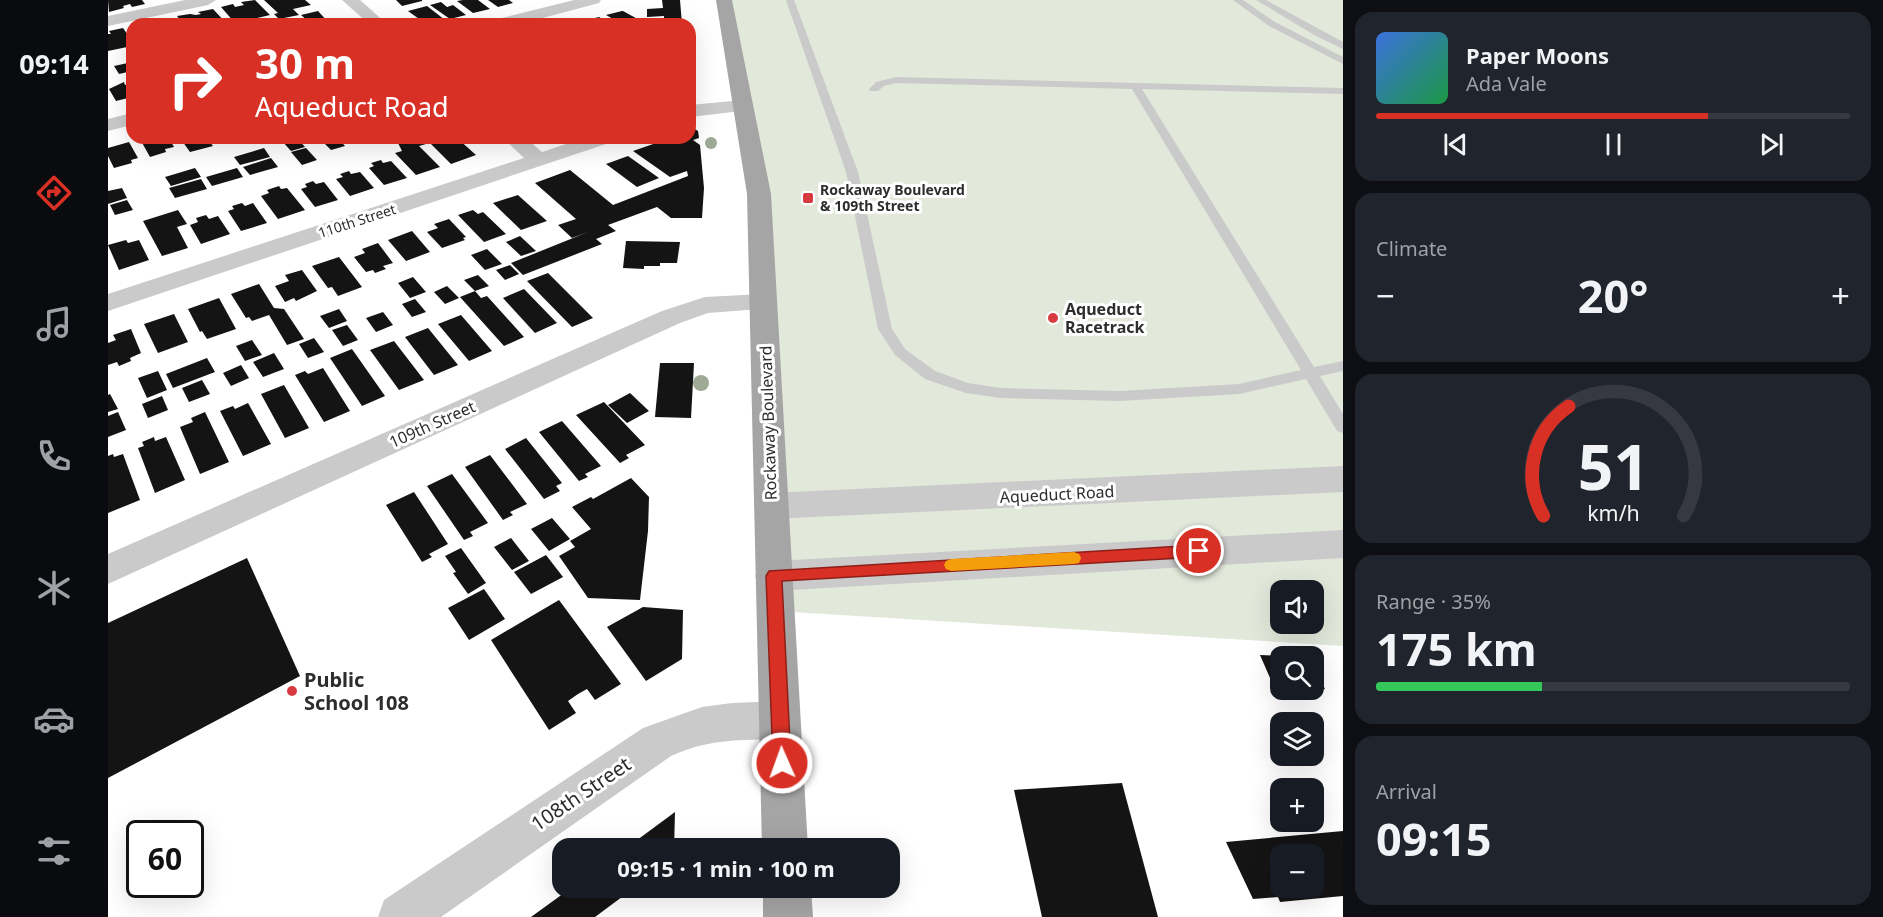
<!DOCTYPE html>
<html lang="en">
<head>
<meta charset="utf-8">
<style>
	body { margin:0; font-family:"Noto Sans",sans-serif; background:#20242c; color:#f1f3f6; height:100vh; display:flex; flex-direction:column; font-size:22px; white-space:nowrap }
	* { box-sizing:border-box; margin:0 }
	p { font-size:20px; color:#9ea1a6 }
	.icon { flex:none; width:33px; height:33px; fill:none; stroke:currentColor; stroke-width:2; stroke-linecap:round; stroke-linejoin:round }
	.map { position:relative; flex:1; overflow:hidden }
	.side { display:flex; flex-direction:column; gap:12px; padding:12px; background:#0d0f14; width:540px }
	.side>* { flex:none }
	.guide { position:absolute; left:18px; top:18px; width:570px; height:126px; border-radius:18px; box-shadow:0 6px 24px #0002; background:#d93025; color:#fff; overflow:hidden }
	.fabs { position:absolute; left:1162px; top:580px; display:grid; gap:12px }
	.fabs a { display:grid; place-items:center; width:54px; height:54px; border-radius:12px; background:#171b24; box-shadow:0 6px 24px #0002; font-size:30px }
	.speed { position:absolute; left:18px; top:820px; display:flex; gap:12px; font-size:30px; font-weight:700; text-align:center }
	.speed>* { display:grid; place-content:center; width:78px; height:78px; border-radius:50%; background:#171b24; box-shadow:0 6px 24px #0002; line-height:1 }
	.speed .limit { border:3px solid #111; border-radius:9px; background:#fff; color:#111 }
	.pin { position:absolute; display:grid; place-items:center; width:51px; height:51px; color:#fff; margin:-26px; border:3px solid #fff; border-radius:50%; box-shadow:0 2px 6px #0007 }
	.me { position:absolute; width:66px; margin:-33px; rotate:358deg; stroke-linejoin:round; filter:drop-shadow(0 0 4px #0008) }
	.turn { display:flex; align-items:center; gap:21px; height:126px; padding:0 30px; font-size:27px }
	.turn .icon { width:78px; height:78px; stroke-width:2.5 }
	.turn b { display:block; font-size:42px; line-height:51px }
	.big { font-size:45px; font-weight:700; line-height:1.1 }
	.side .widget { flex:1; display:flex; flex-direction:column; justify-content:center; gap:9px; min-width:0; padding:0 21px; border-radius:18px; background:#20242c }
	.side .dial { align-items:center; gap:0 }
	.dial svg { height:156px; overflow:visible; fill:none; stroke:#363941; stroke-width:7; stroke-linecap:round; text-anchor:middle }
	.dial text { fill:#f1f3f6; stroke:none }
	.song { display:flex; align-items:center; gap:18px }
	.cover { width:72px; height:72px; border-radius:9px; background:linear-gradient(135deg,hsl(220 70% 55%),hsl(140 70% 35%)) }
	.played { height:6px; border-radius:3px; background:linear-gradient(90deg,#d93025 70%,#363941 70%) }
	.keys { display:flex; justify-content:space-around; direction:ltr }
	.heat { display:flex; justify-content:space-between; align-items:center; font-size:33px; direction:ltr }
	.charge { height:9px; border-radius:4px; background:linear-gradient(90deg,#34c759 35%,#363941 0) }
	.trip { position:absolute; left:444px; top:838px; width:348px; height:60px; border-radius:18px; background:#171b24; box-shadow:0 6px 24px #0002; font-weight:700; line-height:60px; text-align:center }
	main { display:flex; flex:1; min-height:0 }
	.dock { display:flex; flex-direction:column; width:108px; justify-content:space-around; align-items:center; background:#090b0e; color:#9ea1a6 }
	.dock .icon { width:42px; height:42px }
	.dock .active { color:#d93025 }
	.dock b { font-size:27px; color:#f1f3f6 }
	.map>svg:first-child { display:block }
	.green { fill:#e2e9db; fill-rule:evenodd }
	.building { fill:#141414; fill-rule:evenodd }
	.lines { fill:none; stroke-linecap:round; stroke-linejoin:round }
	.service { fill:#cacaca; fill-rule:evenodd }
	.minor { fill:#cacaca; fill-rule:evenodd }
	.tertiary { fill:#cacaca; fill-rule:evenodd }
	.primary { fill:#a5a5a5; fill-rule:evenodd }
	.tree { fill:#9eaa95 }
	.route { fill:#d93025; stroke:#8d1f18; stroke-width:1.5 }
	.slow { fill:#f59e0b }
	.poi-dot { fill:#d73b40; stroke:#fff; stroke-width:2 }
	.labels { text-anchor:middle; stroke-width:6; stroke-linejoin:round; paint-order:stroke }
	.far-poi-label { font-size:14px; font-weight:bold; fill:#2d2d2d; stroke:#fff; text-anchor:start }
	.far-street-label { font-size:14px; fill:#2d2d2d; stroke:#fff }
	.poi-label { font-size:16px; font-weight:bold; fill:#2d2d2d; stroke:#fff; text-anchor:start }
	.street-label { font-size:16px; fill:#2d2d2d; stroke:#fff }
	.near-poi-label { font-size:20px; font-weight:bold; fill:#2d2d2d; stroke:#fff; text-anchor:start }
	.near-street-label { font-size:20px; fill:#2d2d2d; stroke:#fff }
</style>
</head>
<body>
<main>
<nav class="dock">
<b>09:14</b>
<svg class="icon active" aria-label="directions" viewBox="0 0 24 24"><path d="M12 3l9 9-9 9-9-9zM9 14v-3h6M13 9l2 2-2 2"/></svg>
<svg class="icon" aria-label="music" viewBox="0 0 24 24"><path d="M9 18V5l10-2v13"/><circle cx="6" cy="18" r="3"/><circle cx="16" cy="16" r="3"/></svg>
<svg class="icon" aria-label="phone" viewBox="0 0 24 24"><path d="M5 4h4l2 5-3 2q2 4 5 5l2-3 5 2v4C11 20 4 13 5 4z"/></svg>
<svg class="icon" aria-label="climate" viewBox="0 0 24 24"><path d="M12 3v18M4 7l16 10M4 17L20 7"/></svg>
<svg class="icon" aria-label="car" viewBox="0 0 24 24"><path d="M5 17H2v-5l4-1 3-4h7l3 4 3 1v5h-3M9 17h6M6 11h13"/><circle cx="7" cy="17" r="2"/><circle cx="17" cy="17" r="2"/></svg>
<svg class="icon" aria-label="filters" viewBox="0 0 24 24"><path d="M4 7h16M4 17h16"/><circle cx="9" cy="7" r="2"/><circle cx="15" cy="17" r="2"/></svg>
</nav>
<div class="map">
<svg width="1235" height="917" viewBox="0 0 1235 917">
	<rect width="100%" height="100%" fill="#fff"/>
	<path class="green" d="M616,0H1235V646L668,611L657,334ZM1173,591H1206V624H1173Z"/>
	<g class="building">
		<path d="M0,0H34L37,4L24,7L22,4L15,6L16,8L1,12Z"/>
		<path d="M147,0L162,15L127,23L113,7L125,4L127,7L136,5L133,2Z"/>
		<path d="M156,0H197L203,5L185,9L191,15L171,19L166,14L170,13Z"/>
		<path d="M288,0H314V1L294,6Z"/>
		<path d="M355,0H370L382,9L365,13L349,1Z"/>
		<path d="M380,0H401L405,3L390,7Z"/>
		<path d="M554,0H572L574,24H556V16L539,17V9L555,8Z"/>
		<path d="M333,2L339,7L345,5L358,15L342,19L322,5Z"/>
		<path d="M319,6L337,20L318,24L300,11Z"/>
		<path d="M105,9L119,24H75L69,16L82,14L88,15L93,14L90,12Z"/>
		<path d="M210,11L221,23L189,24L200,21L193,15Z"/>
		<path d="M514,11H515L535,22L514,24L498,15Z"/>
		<path d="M491,17L503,24H480L475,21Z"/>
		<path d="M15,28L24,41V46L0,51V34H3L1,31Z"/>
		<path d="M20,63L24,71L11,74L6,66Z"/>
		<path d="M16,82L17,85L24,83V97L8,101L1,89Z"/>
		<path d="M584,127L590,131L591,138L585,140L592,145L596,188L594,218H563L549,207L500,225L508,231L488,239L494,244L415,275L403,263L480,232L464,238L450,225L468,219L427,183L462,170L505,205L580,176L579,171L562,177L525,151L551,142L548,140L553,138H582Z"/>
		<path d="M36,138H61L66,147L57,149L58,152L42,157L32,139Z"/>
		<path d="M72,138H99L105,146L82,152Z"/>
		<path d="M184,138H189L197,147L183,151L174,141Z"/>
		<path d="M230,138L237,146L223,150L216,143Z"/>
		<path d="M232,138H267V139L239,144Z"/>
		<path d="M307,138H312L318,144L311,146L332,167L308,175L287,153L294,151L290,143Z"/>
		<path d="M330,138H349L368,155L343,164L320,141Z"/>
		<path d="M21,142L30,158L23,160L24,163L6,168L0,156V148Z"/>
		<path d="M156,148L162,157L132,165L126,157Z"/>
		<path d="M198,148L209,160L194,165L183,152Z"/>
		<path d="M520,156L551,178L529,187L498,164Z"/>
		<path d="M163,158L170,167L142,175L135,167Z"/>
		<path d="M273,160L275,163L283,161L299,178L276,185L261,168L266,166L263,163Z"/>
		<path d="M87,168L93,177L63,186L57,177Z"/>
		<path d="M129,168L135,177L104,186L98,177Z"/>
		<path d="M241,171L243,174L252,172L266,188L242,196L228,179L235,177L232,174Z"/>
		<path d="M93,179L99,189L67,198L61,188Z"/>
		<path d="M205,181L208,184L216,182L230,200L207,207L193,189L199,187L197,184Z"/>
		<path d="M171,186L173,189L179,188L197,210L170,219L153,196L161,193L159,190Z"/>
		<path d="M14,188L19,198L0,204V191Z"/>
		<path d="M410,195L411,196L439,221L413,230L385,203Z"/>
		<path d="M19,200L25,210L7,215L2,205Z"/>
		<path d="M134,203L137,206L145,203L159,223L133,231L120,211L126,209L124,206Z"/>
		<path d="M70,210L79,224L69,227L80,248L54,256L35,221Z"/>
		<path d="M365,210L370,214L375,212L398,234L376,242L350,215Z"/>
		<path d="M98,215L101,219L110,216L122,234L93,244L82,225L90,222L88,218Z"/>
		<path d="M341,219L358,237L355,238L357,240L334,248L319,232L330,228L326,224Z"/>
		<path d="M304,231L322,252L298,261L280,240Z"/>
		<path d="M412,236L428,251L413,256L398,242Z"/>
		<path d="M18,240L20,243L31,240L41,260L11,270L0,245Z"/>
		<path d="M518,241L572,242L569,263H552V266H536V269L515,268Z"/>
		<path d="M270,243L285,263L275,266L278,269L267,273L265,270L258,272L246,257L257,253L254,249Z"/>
		<path d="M379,249L394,264L377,270L363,255Z"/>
		<path d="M231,257L254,287L230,296L224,287L220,288L204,266Z"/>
		<path d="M402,265L411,274L397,280L388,270Z"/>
		<path d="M194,270L209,291L188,301L186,298L177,302L167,286L181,281L177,275Z"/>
		<path d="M440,273L485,318L464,327L419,281Z"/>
		<path d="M370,275L381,286L367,291L373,298L379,296L416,337L396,346L352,297L367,291L356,280Z"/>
		<path d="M305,277L318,292L302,298L290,283Z"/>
		<path d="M151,284L166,308L176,309L196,339L179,345L161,315L144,321L141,317L138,318L123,294Z"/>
		<path d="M339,286L351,298L337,304L326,292Z"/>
		<path d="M416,289L449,323L427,333L395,298Z"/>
		<path d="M111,298L128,329L99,339L94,331L92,332L80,309Z"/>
		<path d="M307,299L318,312L304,317L294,304Z"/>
		<path d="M231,309L239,321L221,328L212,316Z"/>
		<path d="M275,312L285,325L268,332L258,318Z"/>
		<path d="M66,314L80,342L50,353L36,324Z"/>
		<path d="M353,315L384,351L361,361L330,324Z"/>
		<path d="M239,325L250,340L235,346L224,330Z"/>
		<path d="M320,328L350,365L326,375L297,337Z"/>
		<path d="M23,329L33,353L22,358L23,361L11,366L9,362L0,365V343L8,340L5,335Z"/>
		<path d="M206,338L216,352L200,358L191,344Z"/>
		<path d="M144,340L154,355L137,361L128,346Z"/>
		<path d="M286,341L316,380L291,390L262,350Z"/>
		<path d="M244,349L277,396L254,406L222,358Z"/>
		<path d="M166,353L176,369L155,377L145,362Z"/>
		<path d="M99,358L107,372L65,388L58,374Z"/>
		<path d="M552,363H586L583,418L547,417Z"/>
		<path d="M133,365L141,378L123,386L115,373Z"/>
		<path d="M215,368L242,411L216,422L187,375L197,371L200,374Z"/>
		<path d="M50,371L59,390L39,398L30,378Z"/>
		<path d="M94,380L102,394L81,402L74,388Z"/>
		<path d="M176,385L201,428L177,438L153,394Z"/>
		<path d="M522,393L541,411L519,423L500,405Z"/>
		<path d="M2,394L10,409L0,412V395Z"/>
		<path d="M54,396L60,410L40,418L34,404Z"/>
		<path d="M496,402L537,445L518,455L521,458L512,463L468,415Z"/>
		<path d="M140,403L163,444L135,456L112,411L125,406L127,409Z"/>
		<path d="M10,412L18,430L0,437V416Z"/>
		<path d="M97,412L121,462L92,474L72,427L85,422L83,418Z"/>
		<path d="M454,421L493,466L477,474L480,477L471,481L431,432Z"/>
		<path d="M46,437L47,441L58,437L77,480L47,493L30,448L36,446L34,442Z"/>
		<path d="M418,438L454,483L448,486L452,491L436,499L397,449Z"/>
		<path d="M5,454L6,457L15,454L32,500L0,513V456Z"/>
		<path d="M382,455L419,504L402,512L405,515L395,520L357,467Z"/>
		<path d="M344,474L380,523L362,532L365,536L356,540L319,486Z"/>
		<path d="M523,478L541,497L540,531L532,600L480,598L451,556L467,547L462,541L483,529L464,507L483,497L485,499Z"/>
		<path d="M306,492L340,544L321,554L324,557L314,562L278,505Z"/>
		<path d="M444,518L462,539L441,551L423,529Z"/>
		<path d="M403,538L421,561L404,570L386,547Z"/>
		<path d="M353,548L378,583L360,594L345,573L348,572L337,556Z"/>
		<path d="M438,555L455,577L423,594L406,572Z"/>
		<path d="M139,558L192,676L0,778V623Z"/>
		<path d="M376,589L397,619L361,640L340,608Z"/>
		<path d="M451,600L513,684L487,700L479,689L470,694L460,701L468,713L441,730L383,640Z"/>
		<path d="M535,607L575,610L574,659L538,681L499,627Z"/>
		<path d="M1152,655L1173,656V687H1166Z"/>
		<path d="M1206,667L1217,689L1206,688Z"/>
		<path d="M1014,783L1050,917H934L906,790Z"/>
		<path d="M567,812L566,849H517Z"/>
		<path d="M1235,831V896L1172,902L1170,897L1145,899L1118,842ZM1173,855H1206V888H1173Z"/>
		<path d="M463,888H526L487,917H423Z"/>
	</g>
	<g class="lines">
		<g class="service">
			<path d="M678,0H686L750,172L784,329L797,349L827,371L860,383L893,388L1012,391L1131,384L1193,370L1024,89L788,83L776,86L770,91H762L761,89L768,82L788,77L1235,88V94L1034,89L1206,367L1235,361V371L1212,376L1235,414V433L1229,431L1198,379L1131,394L1012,401L893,398L858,393L817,379L787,355L770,329L738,172Z"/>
			<path d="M1125,0H1135L1167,22L1235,57V64L1161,26Z"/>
			<path d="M1148,0H1158L1235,42V49L1208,36Z"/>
		</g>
		<g class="minor">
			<path d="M77,0H108L100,5L0,26V16Z"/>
			<path d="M234,0H252L279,24H261Z"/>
			<path d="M466,0H493L491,3L412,24H384L386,20Z"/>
			<path d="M635,100L642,102L645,106L642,110L582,117V105Z"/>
			<path d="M24,113V125L0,131V119Z"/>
			<path d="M395,138H418L434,152L476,138H507L504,142L0,311V294L416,158Z"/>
			<path d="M655,294L664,296L668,302L664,308L600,313L572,323L0,584V554L554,311L597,297Z"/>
			<path d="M672,701L686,707L692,720L686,733C669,740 654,739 636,740C610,741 587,745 563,756L333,917H270L276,900L535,728L594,707L624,703Z"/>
		</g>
		<g class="tertiary">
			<path d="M1235,466V492L663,519L651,515L646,506L651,497L663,493Z"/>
			<path d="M1235,530V558L666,591L653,587L647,576L653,565L666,561Z"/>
		</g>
		<g class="primary">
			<path d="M608,0H624L663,194L700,849H654L639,194Z"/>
			<path d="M655,888H703L705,917H655Z"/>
		</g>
	</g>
	<g class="tree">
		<circle cx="603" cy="143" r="6"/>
		<circle cx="593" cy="383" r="8"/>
	</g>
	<path class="route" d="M1091,545L1097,547L1099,551L1097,556L1091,557L674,581L683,763L680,769L674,772L667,769L665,763L658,576L661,571Z"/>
	<path class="slow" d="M966,552L971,554L973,558L971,563L966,564L843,571L838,569L836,565L838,561L843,559Z"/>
	<g class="poi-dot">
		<rect x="694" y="192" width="12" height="12" rx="3"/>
		<circle cx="945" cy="318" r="6"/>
		<circle cx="184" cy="691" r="6"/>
	</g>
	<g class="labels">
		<g class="far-poi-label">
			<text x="712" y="195">Rockaway Boulevard<tspan x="712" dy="16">&amp; 109th Street</tspan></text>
		</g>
		<g class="far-street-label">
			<text transform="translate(249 221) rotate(-18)" y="5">110th Street</text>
		</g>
		<g class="poi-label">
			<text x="957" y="315">Aqueduct<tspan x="957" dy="18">Racetrack</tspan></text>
		</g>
		<g class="street-label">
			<text transform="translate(660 423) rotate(-92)" y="6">Rockaway Boulevard</text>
			<text transform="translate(324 424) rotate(-24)" y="6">109th Street</text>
			<text transform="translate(949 494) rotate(-3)" y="6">Aqueduct Road</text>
		</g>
		<g class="near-poi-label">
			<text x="196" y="687">Public<tspan x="196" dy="23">School 108</tspan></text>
		</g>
		<g class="near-street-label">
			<text transform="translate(473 794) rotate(-34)" y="7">108th Street</text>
		</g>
	</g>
</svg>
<div class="fabs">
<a><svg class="icon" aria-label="sound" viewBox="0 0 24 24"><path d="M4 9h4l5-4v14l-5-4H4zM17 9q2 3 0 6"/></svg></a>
<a><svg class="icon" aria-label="search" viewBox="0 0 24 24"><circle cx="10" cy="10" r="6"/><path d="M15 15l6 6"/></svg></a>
<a><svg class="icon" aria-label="layers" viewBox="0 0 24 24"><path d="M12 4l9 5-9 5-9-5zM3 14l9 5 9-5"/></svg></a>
<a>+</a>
<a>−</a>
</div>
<div class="speed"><div class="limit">60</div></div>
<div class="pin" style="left:1091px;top:551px;background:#d93025"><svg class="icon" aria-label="arrive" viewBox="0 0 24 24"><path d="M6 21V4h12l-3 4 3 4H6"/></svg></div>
<svg class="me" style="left:674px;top:763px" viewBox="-20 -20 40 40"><circle r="17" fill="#d93025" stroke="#fff" stroke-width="3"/><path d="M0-11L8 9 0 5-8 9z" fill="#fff"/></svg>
<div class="trip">09:15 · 1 min · 100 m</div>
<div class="guide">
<div class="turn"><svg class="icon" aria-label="right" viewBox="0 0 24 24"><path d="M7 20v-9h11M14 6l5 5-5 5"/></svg><div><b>30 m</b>Aqueduct Road</div></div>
</div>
</div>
<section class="side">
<div class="widget">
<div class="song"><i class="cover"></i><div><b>Paper Moons</b><p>Ada Vale</p></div></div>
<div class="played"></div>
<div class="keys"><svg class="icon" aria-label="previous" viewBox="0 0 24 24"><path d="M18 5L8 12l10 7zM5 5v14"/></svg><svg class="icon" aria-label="pause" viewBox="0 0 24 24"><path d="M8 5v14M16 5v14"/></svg><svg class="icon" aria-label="next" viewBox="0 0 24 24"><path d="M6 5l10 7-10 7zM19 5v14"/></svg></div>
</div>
<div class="widget"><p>Climate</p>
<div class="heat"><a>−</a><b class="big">20°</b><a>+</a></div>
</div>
<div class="widget dial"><svg viewBox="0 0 100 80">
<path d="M14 69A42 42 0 1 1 86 69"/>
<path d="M14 69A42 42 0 0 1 27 13" stroke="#d93025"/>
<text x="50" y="56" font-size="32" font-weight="700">51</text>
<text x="50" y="72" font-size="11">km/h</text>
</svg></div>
<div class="widget"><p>Range · 35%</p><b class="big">175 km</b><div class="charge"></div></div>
<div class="widget"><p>Arrival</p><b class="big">09:15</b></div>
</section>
</main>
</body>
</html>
